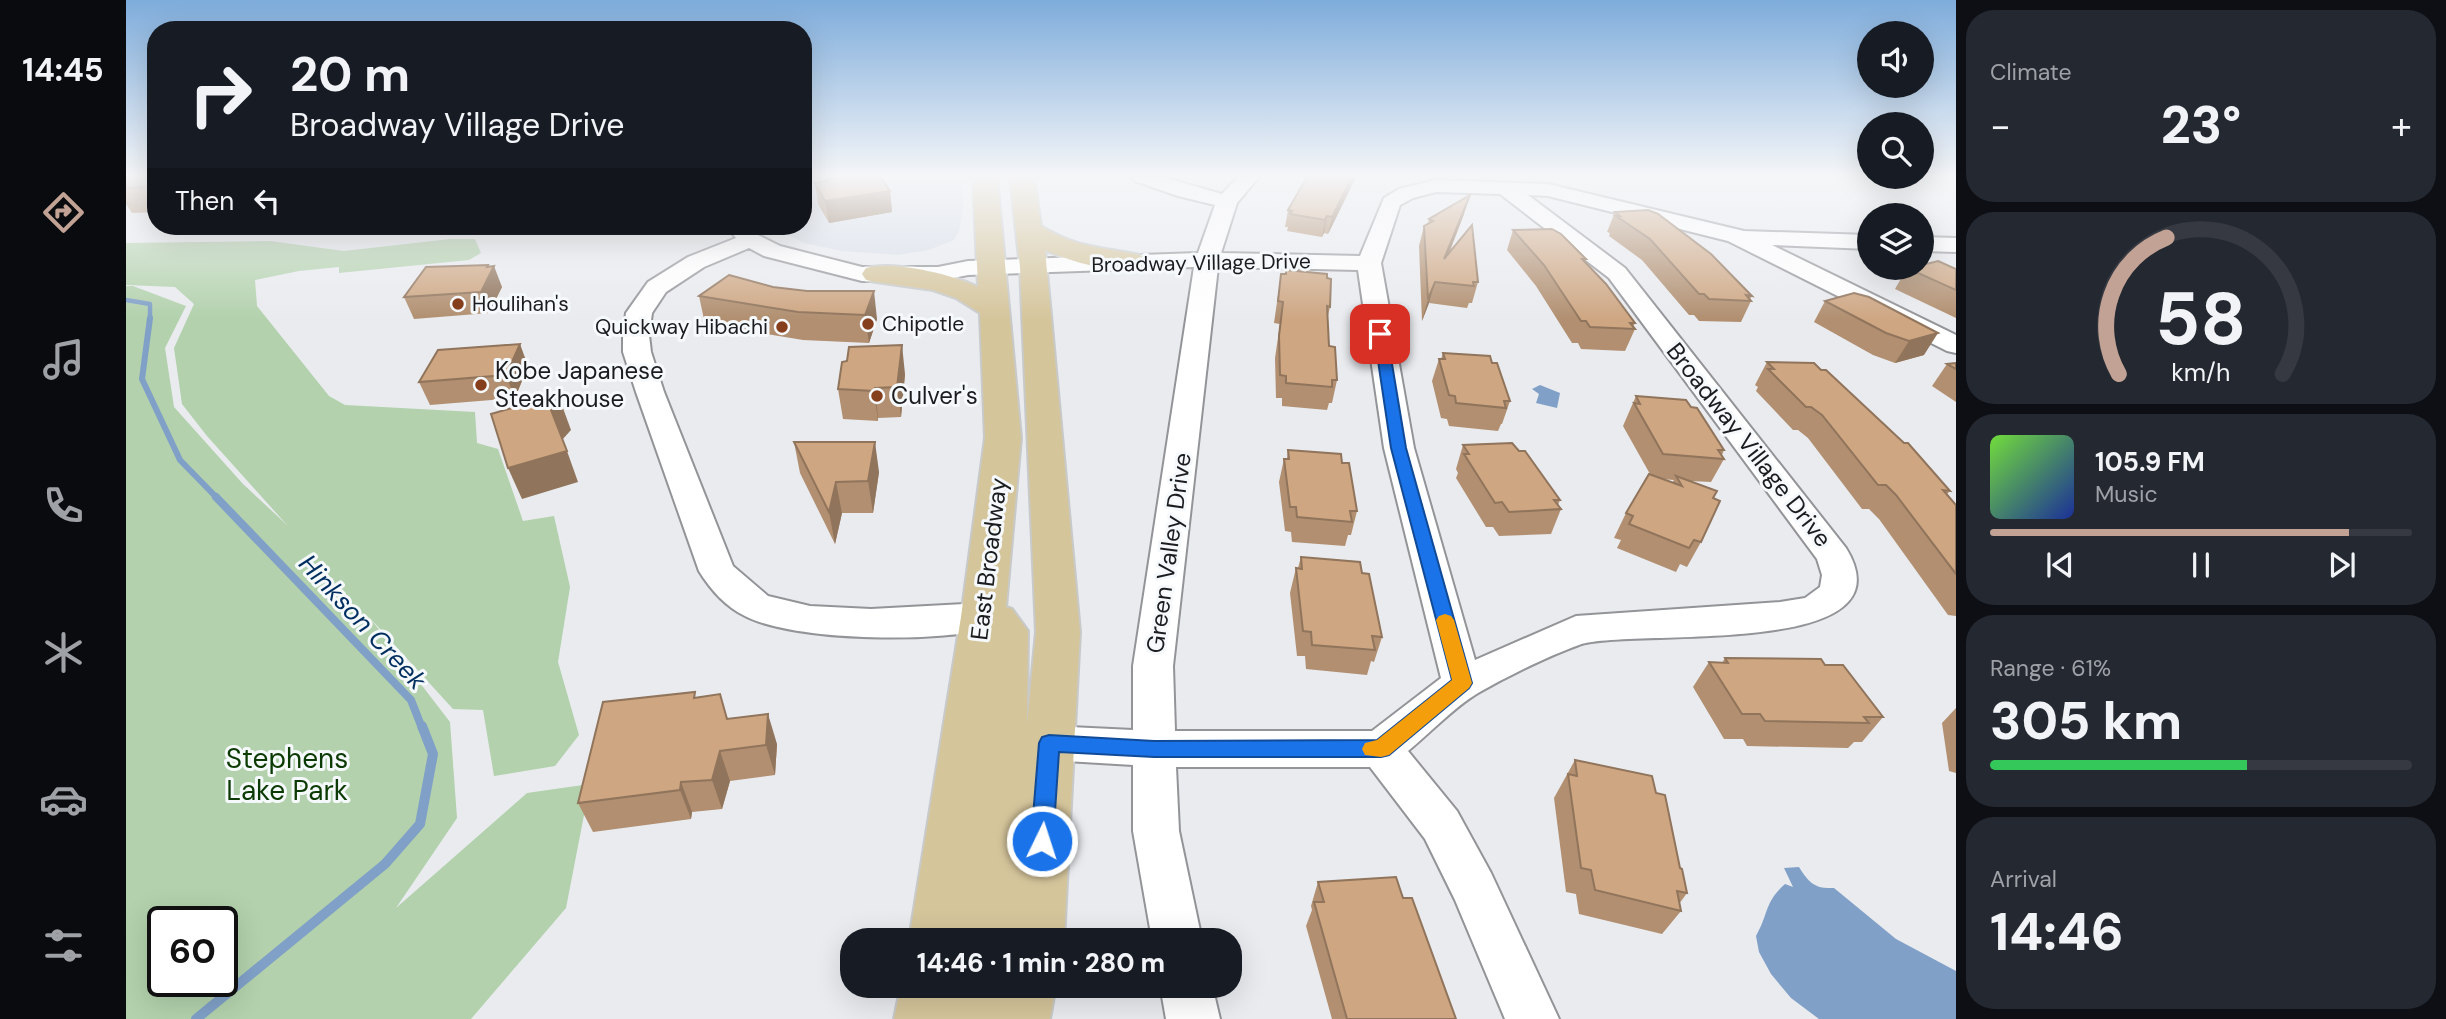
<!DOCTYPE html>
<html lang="en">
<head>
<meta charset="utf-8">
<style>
	body { margin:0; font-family:"DM Sans",sans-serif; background:#242831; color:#f1f3f6; height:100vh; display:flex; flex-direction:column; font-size:26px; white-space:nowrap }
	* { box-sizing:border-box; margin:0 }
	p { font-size:23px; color:#9ea1a6 }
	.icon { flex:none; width:38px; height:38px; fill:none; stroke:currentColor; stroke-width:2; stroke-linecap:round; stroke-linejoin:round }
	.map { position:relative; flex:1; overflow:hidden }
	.side { display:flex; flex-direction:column; gap:10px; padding:10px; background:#0d0f14; width:490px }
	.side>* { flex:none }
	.hud { position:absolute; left:21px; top:21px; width:665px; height:214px; border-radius:28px; box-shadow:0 7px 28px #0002; background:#171b24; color:#f1f3f6; overflow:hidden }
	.buttons { position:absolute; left:1731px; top:21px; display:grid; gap:14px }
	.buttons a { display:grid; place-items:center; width:77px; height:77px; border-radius:50%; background:#171b24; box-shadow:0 7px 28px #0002; font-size:35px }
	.speed { position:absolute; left:21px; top:906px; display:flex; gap:14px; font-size:35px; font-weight:700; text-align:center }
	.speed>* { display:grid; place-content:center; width:91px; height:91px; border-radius:50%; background:#171b24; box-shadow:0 7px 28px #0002; line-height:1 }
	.speed .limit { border:4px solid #111; border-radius:10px; background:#fff; color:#111 }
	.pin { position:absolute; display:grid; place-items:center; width:60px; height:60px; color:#fff; margin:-30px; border-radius:14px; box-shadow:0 4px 10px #0006 }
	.me { position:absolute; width:77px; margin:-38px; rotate:4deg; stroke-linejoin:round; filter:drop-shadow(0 0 5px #0008) }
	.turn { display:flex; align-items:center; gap:24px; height:147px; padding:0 28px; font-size:32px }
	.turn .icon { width:91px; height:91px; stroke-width:2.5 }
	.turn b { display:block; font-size:49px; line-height:60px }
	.then { display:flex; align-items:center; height:66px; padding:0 28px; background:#0003; gap:14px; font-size:26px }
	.big { font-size:52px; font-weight:800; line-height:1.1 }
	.side .card { flex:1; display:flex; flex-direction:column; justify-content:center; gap:10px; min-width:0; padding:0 24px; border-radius:28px; background:#242831 }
	.side .dial { align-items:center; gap:0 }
	.dial svg { height:182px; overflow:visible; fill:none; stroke:#363941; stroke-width:7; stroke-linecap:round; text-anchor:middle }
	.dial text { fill:#f1f3f6; stroke:none }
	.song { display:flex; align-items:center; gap:21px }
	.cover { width:84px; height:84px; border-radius:10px; background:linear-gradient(135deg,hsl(100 70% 55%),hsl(230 70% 35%)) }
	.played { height:7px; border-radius:4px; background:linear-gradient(90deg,#c1a294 85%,#363941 85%) }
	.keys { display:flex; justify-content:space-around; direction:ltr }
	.heat { display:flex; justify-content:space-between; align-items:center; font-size:38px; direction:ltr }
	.charge { height:10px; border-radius:5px; background:linear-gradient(90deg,#34c759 61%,#363941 0) }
	.trip { position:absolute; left:714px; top:928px; width:402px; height:70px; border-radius:28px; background:#171b24; box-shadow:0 7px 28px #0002; font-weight:800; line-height:70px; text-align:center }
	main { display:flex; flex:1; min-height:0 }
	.menu { display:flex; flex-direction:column; width:126px; justify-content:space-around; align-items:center; background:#090b0e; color:#9ea1a6 }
	.menu .icon { width:49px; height:49px }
	.menu .selected { color:#c1a294 }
	.menu b { font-size:32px; color:#f1f3f6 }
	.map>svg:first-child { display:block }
	.built { fill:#d8dfe9 }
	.green { fill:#b2d1ac; fill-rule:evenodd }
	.water { fill:#80a0c7 }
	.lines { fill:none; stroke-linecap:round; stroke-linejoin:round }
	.stream-far3 { stroke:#80a0c7; stroke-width:4.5 }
	.stream-far2 { stroke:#80a0c7; stroke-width:6 }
	.stream-far1 { stroke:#80a0c7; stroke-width:8 }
	.stream { stroke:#80a0c7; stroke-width:10 }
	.minor-casing { stroke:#929498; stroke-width:4 }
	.major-casing { stroke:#c8c9c9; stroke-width:4 }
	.minor { fill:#fff; fill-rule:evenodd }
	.major { fill:#d5c59b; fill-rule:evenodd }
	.wall { fill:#b18f70; fill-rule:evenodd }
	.shaded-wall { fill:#90745b }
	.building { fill:#cea682; stroke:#90745b; stroke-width:2 }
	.route { fill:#1a73e8; stroke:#114b97; stroke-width:2 }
	.slow { fill:#f59e0b }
	.poi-dot { fill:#863f1d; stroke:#f6f9fc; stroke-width:2.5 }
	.labels { text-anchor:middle; stroke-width:6; stroke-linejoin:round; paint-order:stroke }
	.far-street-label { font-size:21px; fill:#1b1c1d; stroke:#f6f9fc }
	.far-poi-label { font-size:21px; fill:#1b1c1d; stroke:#f6f9fc; text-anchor:start }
	.poi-label { font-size:24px; fill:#1b1c1d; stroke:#f6f9fc; text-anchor:start }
	.street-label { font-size:24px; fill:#1b1c1d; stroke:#f6f9fc }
	.water-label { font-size:26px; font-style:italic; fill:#002f5f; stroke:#f6f9fc }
	.near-park-label { font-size:28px; fill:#0b3b02; stroke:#f6f9fc }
</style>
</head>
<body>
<main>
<nav class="menu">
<b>14:45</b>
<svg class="icon selected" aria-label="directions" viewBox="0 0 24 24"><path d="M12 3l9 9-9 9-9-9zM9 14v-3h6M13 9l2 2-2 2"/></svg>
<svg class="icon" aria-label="music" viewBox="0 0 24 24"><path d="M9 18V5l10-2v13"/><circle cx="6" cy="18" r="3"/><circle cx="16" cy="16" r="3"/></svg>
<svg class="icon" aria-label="phone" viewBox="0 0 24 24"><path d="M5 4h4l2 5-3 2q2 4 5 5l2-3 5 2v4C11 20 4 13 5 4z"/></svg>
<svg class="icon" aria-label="climate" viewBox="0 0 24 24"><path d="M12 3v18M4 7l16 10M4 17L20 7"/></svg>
<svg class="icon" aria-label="car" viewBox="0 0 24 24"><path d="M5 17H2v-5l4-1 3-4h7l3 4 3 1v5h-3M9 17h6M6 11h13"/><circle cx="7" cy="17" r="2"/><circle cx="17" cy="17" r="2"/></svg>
<svg class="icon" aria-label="filters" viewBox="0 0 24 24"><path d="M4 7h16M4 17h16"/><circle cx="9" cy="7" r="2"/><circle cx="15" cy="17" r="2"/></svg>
</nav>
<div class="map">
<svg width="1830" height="1019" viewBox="0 0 1830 1019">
	<rect width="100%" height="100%" fill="#e9ebef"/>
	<path class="built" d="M677,177H835L838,204L833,231L828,240L803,250L772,255L716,251L678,243L644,226H677Z"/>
	<path class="green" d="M324,239H349L355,253L343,260L213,273V267L173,271L129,280L131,306L203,396L219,405L349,412L351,443L372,449L397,521L428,516L444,587L432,662L453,735L429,766L368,776L357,710L327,709L244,618L324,722L331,818L270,908L401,793L464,784L440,908L345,1019H0V286H7L60,306L39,348L48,407L117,484L161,525L81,436L56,404L48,348L68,304L49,287L0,285V243L144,241L218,251ZM37,922H96V982H37Z"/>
	<g class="water">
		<path d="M1414,385L1434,393L1431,408L1410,403L1413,394L1406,389Z"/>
		<path d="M1673,867C1683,883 1689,889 1708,888L1770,939L1830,971V1019H1693L1665,998L1645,974L1633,952L1630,936C1643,913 1638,903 1659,884L1667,887L1658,868Z"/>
	</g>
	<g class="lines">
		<path class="stream-far3" d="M0,300L24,304V319"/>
		<path class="stream-far2" d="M24,318L16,379L54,460L92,499"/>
		<path class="stream-far1" d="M90,497L285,700L296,728"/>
		<path class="stream" d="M70,1019L259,864L294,824L307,754L296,726"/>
		<g class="minor-casing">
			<g id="minor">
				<path d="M1006,177H1036L1096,194L1112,177H1133L1111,203L1095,253L1234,256L1258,198L1273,189L1310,180L1422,184L1618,231L1743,235V249L1646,245L1830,335V353L1821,351L1602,241L1422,196L1402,195L1499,268L1720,548C1790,662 1500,627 1453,645C1422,656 1380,677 1352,693C1327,708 1304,733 1282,751L1331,811L1365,873L1433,1019H1379L1329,900L1299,839L1244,767H1050L1053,831L1076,940H1026L1007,831V765L923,760L908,755L902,743L908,731L923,726L1007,730V666L1068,267L842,275L812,281H736L638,256L623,248L578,267L540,292L526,313L523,335L525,352L538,392L607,566L642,596L684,606L745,609L857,603L870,607L876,617L870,627C816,643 669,642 619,616C600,607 584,589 573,571L510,392L497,352V335L500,313L522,282L562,257L610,238L600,226H623L632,235L654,246L736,267H812L842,261L1072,253L1089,205L1052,196L1009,181ZM1310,192L1374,194L1483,278L1691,559L1696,575L1694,587L1679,598L1654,602L1450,616L1349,660L1288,448L1255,263L1274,205L1287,198ZM1092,267L1232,270L1258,448L1315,678L1246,731H1049L1047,666Z"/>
				<path d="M1796,237L1830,238V252L1796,251Z"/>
				<path d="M1034,985H1086L1094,1019H1040Z"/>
			</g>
		</g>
		<g class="major-casing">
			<g id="major">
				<path d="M847,177H871L895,438L880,607L886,609L902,631L901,724L910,632L894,267L884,177H908L915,226C951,249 979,247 1018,256L1022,262L1018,268C988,275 946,262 919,250L954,632L938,940H783L835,617L859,438L854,313L830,298L807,290L750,282L740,280L736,274L740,268C770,261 825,274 852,287Z"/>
				<path d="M775,985H930L924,1019H768Z"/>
			</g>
		</g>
		<use href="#minor" class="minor"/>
		<use href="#major" class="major"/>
	</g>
	<g class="wall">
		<path d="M0,177H30V212L6,213L0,204Z"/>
		<path d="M699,177H755L764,191L766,212L703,223L692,204L689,183L701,181Z"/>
		<path d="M1181,177H1230L1202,234L1198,233L1196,237L1161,231L1162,227H1159L1162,210Z"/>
		<path d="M1489,212L1626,296L1624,299L1625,301L1615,322L1573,321L1568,315H1563L1516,260L1483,236L1484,233L1481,232Z"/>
		<path d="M1338,214L1323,254L1352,282L1346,303H1343L1341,308L1303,303L1296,321L1293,246L1298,226L1302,224L1303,219Z"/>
		<path d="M1387,230L1460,259L1459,262L1509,323L1507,327L1509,329L1499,351L1455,349L1452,343H1446L1410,286L1381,250Z"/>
		<path d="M363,267L376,287L363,313L288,319L278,297Z"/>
		<path d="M1781,268L1830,269V318L1769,289Z"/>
		<path d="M1155,274L1201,278L1204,307L1201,320L1203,346L1211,380L1206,403H1203L1201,410L1156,406V398H1150L1149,358L1154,324L1148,323Z"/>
		<path d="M647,287L681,291L751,319L743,343L677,340L579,324L573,296Z"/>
		<path d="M1728,293L1798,355L1769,363L1747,355L1688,322L1699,301Z"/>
		<path d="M1317,353L1366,363L1384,401L1376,424H1375L1372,431L1323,426L1321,419L1315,418L1306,381L1313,359H1315Z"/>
		<path d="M1641,362L1824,491L1821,494L1830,505V616L1822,615L1753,519L1743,509H1736L1682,438L1672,430H1667L1630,391L1632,387L1629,385Z"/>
		<path d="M1830,363V402L1806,386L1821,364Z"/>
		<path d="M402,366L389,398L304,405L293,382Z"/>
		<path d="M779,374L775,417L752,418V421L717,419L712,389Z"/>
		<path d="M1510,396L1565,407L1598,450L1596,455L1598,459L1585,482L1564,481L1587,498L1575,542L1561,567L1554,564L1550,572L1491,548L1495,540L1488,538L1500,513L1524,474L1497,426ZM1535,479L1548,480L1546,483Z"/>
		<path d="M668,442L753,472L747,513H716L709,544L674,473Z"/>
		<path d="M1337,445L1393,451L1434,500L1432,505L1435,509L1425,534L1373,536L1367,527H1360L1330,478L1332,473L1330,469Z"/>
		<path d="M1162,450L1216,463L1231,511L1225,535H1222L1219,546L1166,542L1165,532L1159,531L1153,482L1158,459H1161Z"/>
		<path d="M1175,557L1236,573L1256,637L1248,662L1245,661L1241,675L1180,669L1179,656H1171L1164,593L1170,568H1172Z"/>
		<path d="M1599,658L1757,717L1736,742H1728L1722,748L1621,746L1617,739H1598L1567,687L1583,662L1596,663Z"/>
		<path d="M571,697L602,718L651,744L649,775L604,781L596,809L566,812L565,819L467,832L452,803Z"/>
		<path d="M1830,708V773L1823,771L1816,723Z"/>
		<path d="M1449,760L1530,793L1561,893L1553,904L1555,911L1536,934L1453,914L1450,894L1440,892L1428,798Z"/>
		<path d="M1192,882L1277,898L1330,1019H1206L1180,926L1186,910L1185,906Z"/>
	</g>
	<g class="shaded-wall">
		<path d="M1226,177H1230L1202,234L1206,217Z"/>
		<path d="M764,191L766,212L703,223L699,201Z"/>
		<path d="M1344,195L1338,214L1312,280L1318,259Z"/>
		<path d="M1201,216L1198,233L1196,237L1199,220Z"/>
		<path d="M398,226H434L435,227L400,232Z"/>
		<path d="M476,226H518V227L479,233Z"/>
		<path d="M362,265L365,273L368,266L376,287L363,313L355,292Z"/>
		<path d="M1309,282L1303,303L1296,321L1302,299Z"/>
		<path d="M748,291L751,319L743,343L739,315Z"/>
		<path d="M1812,333L1798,355L1769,363L1783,341Z"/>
		<path d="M394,344L402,366L389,398L380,375Z"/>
		<path d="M776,345L779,374L775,417L771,387Z"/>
		<path d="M749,388L752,418V421L748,391Z"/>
		<path d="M434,400L445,430L436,440L425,410Z"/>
		<path d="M749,442L753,472L747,513L742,481Z"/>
		<path d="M441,451L452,482L396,499L382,468Z"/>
		<path d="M710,482L716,513L709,544L703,512Z"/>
		<path d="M642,714L651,744L649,775L640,745Z"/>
		<path d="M594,751L604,781L596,809L586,780Z"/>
		<path d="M555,782L566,812L565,819L554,790Z"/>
	</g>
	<g class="building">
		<path d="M5,177H30V186L0,188V181Z"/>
		<path d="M710,177H755L764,191L699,201L689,183L711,179Z"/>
		<path d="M1181,177H1226L1206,217L1201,216L1199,220L1164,214L1166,211L1162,210Z"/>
		<path d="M1344,195L1318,259L1346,225L1352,282H1347L1348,286L1309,282L1302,299L1298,226L1307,221L1303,219Z"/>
		<path d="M1522,210L1532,214L1585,254L1626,296L1620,295L1625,301L1583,299L1578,294H1573L1524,239L1490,216H1494L1489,212Z"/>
		<path d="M1426,229L1435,234L1460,259H1456L1480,284L1509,323H1504L1509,329L1464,327L1460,321H1455L1418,265L1387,230Z"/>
		<path d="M1812,261L1830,269V290L1781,268H1796V265Z"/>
		<path d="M362,265L361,267L368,266L355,292L278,297L300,267Z"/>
		<path d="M1160,270L1201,274V278L1205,279L1204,307L1201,306L1203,346L1209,347L1211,380H1206V387L1160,383V376L1154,375L1153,336L1157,302L1152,301L1155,274H1160Z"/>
		<path d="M603,275L647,287L681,291H748L739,315L672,312L573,296Z"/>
		<path d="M1728,293L1743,297L1812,333L1783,341L1760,333L1699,301Z"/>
		<path d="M394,344L380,375L293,382L312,350Z"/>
		<path d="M776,345L771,387L749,388L748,391L712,389L716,362L721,361L723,347Z"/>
		<path d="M1317,353L1364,356L1366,363H1371L1384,401H1378L1380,408L1330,403L1329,396L1323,395L1313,359H1319Z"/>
		<path d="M1641,362L1688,363L1695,370H1700L1778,443H1782L1824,491L1817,490L1830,505V574L1770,495L1760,485H1752L1696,415L1685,407H1680L1642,369H1648Z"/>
		<path d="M1830,363V369L1821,364Z"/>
		<path d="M409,396L434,400L425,410L441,451L382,468L365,414L400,404Z"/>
		<path d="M1510,396L1560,400L1565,407L1571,408L1598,450H1592L1598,459L1537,454L1508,403L1514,404Z"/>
		<path d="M668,442H749L742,481L710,482L703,512Z"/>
		<path d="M1386,443L1393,451H1399L1434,500H1428L1435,509L1383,512L1376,502L1369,503L1338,454H1343L1337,445Z"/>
		<path d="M1162,450L1215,454L1216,463H1223L1231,511H1224L1226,522L1171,517L1170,507H1164L1158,459H1163Z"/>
		<path d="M1523,474L1556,486L1550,476L1591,491L1587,498L1594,501L1575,542L1568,540L1563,548L1503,524L1507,516L1500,513Z"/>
		<path d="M1175,557L1234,562L1236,573L1243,574L1256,637L1246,636L1249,650L1186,645L1185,632L1177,631L1170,568L1176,569Z"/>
		<path d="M1599,658L1695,659L1699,665H1717L1757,717H1738L1743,723L1639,721L1634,714H1616L1583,662L1602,663Z"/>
		<path d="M569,692L568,698L594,694L601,719L642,714L640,745L594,751L586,780L555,782L554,790L452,803L477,702Z"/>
		<path d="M1449,760L1526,776L1530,793L1539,795L1554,868L1556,869L1561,893L1551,891L1555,911L1469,890L1465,870L1455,868L1452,846L1442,774L1451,776Z"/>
		<path d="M1270,877L1277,898H1286L1330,1019H1221L1188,902H1198L1192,882Z"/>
	</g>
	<linearGradient id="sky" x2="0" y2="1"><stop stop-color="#7eacdb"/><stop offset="0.55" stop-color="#f5f6f8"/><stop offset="1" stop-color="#f5f6f8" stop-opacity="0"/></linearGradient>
	<rect width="1830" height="320" fill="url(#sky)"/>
	<path class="route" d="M1254,330L1261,334L1280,448L1346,683L1343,688L1263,755L1255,757H1028L933,752L927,841L924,848L916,851L908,848L905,841L913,743L916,737L923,735L1028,741L1251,740L1326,680L1265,448L1248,334Z"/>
	<path class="slow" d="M1319,614L1325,616L1328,620L1346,683L1343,688L1263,755L1255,757L1239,755L1236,749L1239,743L1251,740L1326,680L1310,620L1313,616Z"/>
	<g class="poi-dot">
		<circle cx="332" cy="304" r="7"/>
		<circle cx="742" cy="324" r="7"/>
		<circle cx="656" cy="327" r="7"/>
		<circle cx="355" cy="385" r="7"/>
		<circle cx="751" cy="396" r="7"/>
	</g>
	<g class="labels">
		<g class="far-street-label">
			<text transform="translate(1075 263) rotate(-1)" y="7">Broadway Village Drive</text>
		</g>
		<g class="far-poi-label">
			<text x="346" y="311">Houlihan's</text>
			<text x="756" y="331">Chipotle</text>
			<text x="642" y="334" text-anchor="end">Quickway Hibachi</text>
		</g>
		<g class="poi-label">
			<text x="369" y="379">Kobe Japanese<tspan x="369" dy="28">Steakhouse</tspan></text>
			<text x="765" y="404">Culver's</text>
		</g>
		<g class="street-label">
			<text transform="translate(1623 445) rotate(52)" y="8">Broadway Village Drive</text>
			<text transform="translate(1043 553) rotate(-82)" y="8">Green Valley Drive</text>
			<text transform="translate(863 559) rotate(-83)" y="8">East Broadway</text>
		</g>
		<g class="water-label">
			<text transform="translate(237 622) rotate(47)" y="9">Hinkson Creek</text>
		</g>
		<g class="near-park-label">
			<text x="161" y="768">Stephens<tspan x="161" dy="32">Lake Park</tspan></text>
		</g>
	</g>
</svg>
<div class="buttons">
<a><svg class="icon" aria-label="sound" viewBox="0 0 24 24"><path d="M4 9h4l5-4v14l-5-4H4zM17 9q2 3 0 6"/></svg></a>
<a><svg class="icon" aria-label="search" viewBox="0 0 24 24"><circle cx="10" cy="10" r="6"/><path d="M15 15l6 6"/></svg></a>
<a><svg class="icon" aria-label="layers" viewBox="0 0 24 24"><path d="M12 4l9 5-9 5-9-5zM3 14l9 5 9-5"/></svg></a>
</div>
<div class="speed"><div class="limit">60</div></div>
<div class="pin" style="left:1254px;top:334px;background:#d93025"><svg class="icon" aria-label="arrive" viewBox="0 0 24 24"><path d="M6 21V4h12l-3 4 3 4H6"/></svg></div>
<svg class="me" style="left:916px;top:841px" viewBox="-20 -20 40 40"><circle r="17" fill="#1a73e8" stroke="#fff" stroke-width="3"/><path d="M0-11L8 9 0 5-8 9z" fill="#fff"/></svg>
<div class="trip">14:46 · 1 min · 280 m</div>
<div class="hud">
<div class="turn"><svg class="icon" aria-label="right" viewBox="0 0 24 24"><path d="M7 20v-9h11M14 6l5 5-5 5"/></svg><div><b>20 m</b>Broadway Village Drive</div></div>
<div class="then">Then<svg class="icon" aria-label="left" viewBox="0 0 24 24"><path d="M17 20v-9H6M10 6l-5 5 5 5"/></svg></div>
</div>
</div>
<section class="side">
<div class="card"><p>Climate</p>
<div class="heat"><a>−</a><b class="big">23°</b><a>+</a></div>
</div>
<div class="card dial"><svg viewBox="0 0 100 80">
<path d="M14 69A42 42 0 1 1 86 69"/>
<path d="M14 69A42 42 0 0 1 35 9" stroke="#c1a294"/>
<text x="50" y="56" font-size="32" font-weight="700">58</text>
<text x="50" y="72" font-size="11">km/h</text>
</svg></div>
<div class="card">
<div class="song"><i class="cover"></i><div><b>105.9 FM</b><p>Music</p></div></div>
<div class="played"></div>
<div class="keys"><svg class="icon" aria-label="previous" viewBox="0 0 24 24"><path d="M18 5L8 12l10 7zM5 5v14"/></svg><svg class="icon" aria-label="pause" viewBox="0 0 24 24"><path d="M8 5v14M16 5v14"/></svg><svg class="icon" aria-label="next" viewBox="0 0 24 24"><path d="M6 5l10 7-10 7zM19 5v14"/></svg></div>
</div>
<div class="card"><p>Range · 61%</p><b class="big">305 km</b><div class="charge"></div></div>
<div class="card"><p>Arrival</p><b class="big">14:46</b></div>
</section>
</main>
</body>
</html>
